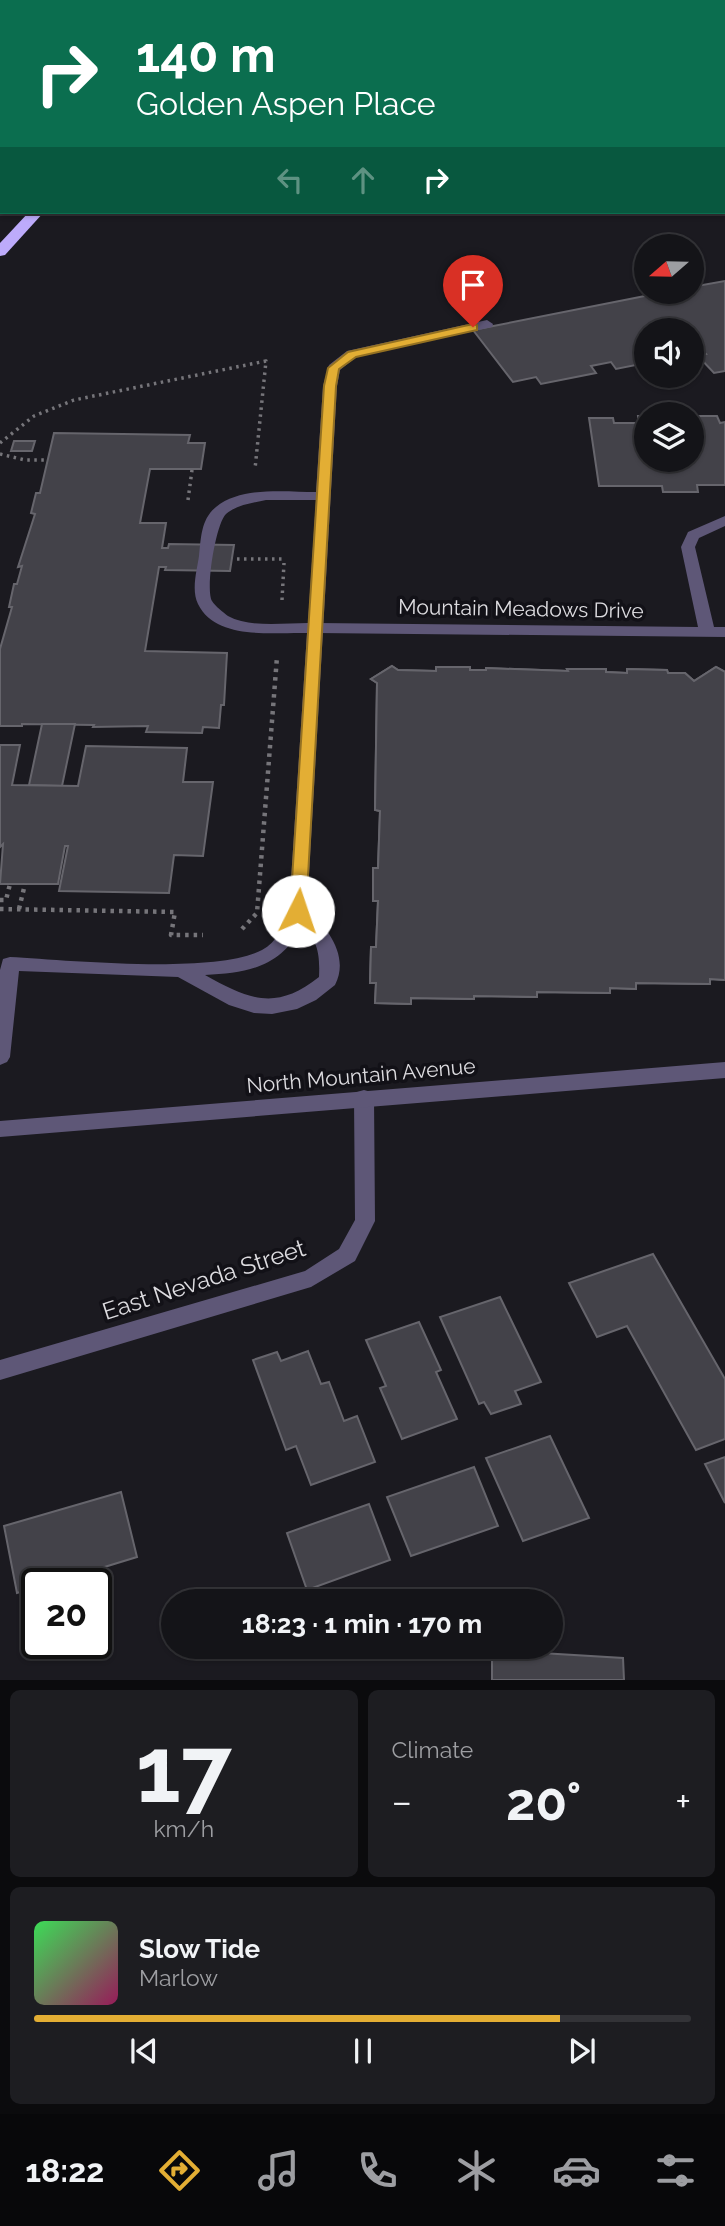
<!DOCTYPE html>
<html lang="en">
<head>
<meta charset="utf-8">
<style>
	body { margin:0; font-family:Raleway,sans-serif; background:#1d1d21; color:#f1f3f6; height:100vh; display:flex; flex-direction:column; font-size:26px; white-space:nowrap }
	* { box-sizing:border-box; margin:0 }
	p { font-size:23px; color:#9d9ea2 }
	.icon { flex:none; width:38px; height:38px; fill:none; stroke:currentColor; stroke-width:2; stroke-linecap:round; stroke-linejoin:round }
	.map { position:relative; height:1680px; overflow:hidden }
	.details { display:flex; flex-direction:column; gap:10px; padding:10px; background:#0b0b0d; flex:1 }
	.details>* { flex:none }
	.guide { position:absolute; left:0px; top:0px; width:726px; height:214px; box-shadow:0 2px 5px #0004,0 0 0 2px #333337; background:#0b6e4f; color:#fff; overflow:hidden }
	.needle { width:46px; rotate:250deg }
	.buttons { position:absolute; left:634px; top:234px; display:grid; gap:14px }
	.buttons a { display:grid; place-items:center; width:70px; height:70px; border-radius:50%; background:#141418; box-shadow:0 2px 5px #0004,0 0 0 2px #333337; font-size:35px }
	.speed { position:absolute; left:21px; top:1568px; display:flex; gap:14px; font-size:35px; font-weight:700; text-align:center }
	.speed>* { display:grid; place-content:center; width:91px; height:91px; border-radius:50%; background:#141418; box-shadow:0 2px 5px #0004,0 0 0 2px #333337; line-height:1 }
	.speed .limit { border:4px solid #111; border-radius:10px; background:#fff; color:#111 }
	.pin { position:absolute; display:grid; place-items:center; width:60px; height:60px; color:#fff; margin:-72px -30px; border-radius:50% 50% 50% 0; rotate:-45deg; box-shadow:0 0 7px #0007 }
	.pin .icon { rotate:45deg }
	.me { position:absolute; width:77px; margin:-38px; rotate:4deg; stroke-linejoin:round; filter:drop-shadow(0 0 5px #0008) }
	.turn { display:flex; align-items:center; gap:24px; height:147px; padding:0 21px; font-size:32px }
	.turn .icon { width:91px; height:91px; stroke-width:2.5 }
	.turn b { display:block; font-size:49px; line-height:60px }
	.lanes { display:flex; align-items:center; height:66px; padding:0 21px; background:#0003; justify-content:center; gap:35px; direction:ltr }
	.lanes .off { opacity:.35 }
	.big { font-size:52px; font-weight:700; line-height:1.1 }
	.details .widget { flex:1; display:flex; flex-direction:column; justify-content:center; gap:10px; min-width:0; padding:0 24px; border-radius:10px; background:#1d1d21 }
	.details .dial { align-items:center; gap:0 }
	.dial b { font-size:91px; line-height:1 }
	.song { display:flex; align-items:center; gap:21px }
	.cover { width:84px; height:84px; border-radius:10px; background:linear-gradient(135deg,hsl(130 70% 55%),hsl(330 70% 35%)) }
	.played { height:7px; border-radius:4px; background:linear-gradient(90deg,#e3ae34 80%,#333337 80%) }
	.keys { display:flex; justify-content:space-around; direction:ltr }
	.heat { display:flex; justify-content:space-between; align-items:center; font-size:38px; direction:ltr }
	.details .tiles { flex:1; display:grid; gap:10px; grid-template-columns:1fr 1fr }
	.widget:last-child { grid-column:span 2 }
	.trip { position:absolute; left:161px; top:1589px; width:402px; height:70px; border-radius:35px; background:#141418; box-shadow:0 2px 5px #0004,0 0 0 2px #333337; font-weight:700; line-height:70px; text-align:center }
	.menu { display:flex; height:112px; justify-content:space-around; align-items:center; background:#08080a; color:#9d9ea2 }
	.menu .icon { width:49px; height:49px }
	.menu .active { color:#e3ae34 }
	.menu b { font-size:32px; color:#f1f3f6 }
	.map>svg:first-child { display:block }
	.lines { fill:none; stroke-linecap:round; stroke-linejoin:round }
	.stream { fill:#09001e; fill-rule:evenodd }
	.building { fill:#434249; stroke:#66656c; stroke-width:2; fill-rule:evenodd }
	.path-far2 { stroke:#76757a; stroke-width:2.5; stroke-dasharray:2.5 3.5; stroke-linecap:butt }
	.path-far1 { stroke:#76757a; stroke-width:3.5; stroke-dasharray:2.5 4.5; stroke-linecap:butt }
	.path { stroke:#76757a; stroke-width:4.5; stroke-dasharray:3.5 5; stroke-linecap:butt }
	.service { fill:#5e5777; fill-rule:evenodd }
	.minor { fill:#5e5777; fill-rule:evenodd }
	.tertiary { fill:#5e5777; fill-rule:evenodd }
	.motorway { fill:#bdabfb; fill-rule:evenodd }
	.route { fill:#e3ae34; stroke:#947122; stroke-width:2 }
	.labels { text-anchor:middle; stroke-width:7; stroke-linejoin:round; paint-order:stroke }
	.street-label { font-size:21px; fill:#dcdbdf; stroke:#121117 }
	.near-street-label { font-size:24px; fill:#dcdbdf; stroke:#121117 }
</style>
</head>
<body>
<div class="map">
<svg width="725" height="1680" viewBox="0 0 725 1680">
	<rect width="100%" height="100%" fill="#1b1a20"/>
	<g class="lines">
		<g class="stream">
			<path d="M363,0H371L372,2H364Z"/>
			<path d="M438,0H448L450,2H439Z"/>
			<rect x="724" y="44" width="1" height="4"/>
			<rect x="724" y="115" width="1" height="6"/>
		</g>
	</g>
	<g class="building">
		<path d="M725,281V371L714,373L698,356L706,354L703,351L691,353V331H646V363L616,369L611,362L591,366L596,373L541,384L536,377L513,382L473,330L665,292H691V287Z"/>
		<path d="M638,416H646V460H691V416H717L720,423L725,422V485H697L698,492H663L662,486H599L589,418H613L614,423H639Z"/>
		<path d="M54,433L190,435L188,443H205L201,469H150L140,523H166L162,548H168L169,544L234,545L230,571L165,570L166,567H159L145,651L227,653L224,705H221L219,728L203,727L202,733L146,732L148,726L93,727L94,725L22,724V726H0V649L12,607H9L14,584H17L22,566L18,567L35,514L31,513L36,493H40Z"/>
		<path d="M14,441H35L32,451H11Z"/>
		<path d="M392,666L398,670L436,671V667H470V670H486V668L568,671L567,669H606V672L627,673V669L667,670L668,673H685L694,681L716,667L725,672V980L710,979V984L636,983V989L610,988V993L537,992V997L474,996V999L411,998V1004L375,1003L376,983H370L371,947H376L378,901H373V868H378L380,811L375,810L377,683L371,679ZM498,737L624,738L642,896L505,892Z"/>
		<path d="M392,666L398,670L436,671V667H470V670H486V668L568,671L567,669H606V672L627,673V669L667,670L668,673H685L694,681L716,667L725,672V980L710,979V984L636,983V989L610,988V993L537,992V997L474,996V999L411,998V1004L375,1003L376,983H370L371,947H376L378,901H373V868H378L380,811L375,810L377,683L371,679Z"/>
		<path d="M42,724H75L62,786L29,785Z"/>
		<path d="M0,745H20L12,785L78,786L86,746L187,748L183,782H213L203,856L174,855L169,893L59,891L68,846H65L58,884H0L3,844L0,847Z"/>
		<path d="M653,1254L725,1379V1439L696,1450L627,1326L597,1337L569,1283Z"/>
		<path d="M500,1297L541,1382L515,1391L521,1404L491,1414L484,1402L479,1404L440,1317Z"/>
		<path d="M419,1322L441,1370L436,1372L457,1419L402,1439L380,1388L386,1386L366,1340Z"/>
		<path d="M308,1351L321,1384L329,1382L344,1421L357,1416L375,1462L311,1485L296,1446L286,1450L253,1360L277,1352L281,1361Z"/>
		<path d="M550,1436L589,1518L523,1541L486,1458Z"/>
		<path d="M725,1457V1503L705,1464Z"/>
		<path d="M474,1467L498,1526L411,1556L387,1497Z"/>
		<path d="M121,1492L137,1557L49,1584H37V1587L17,1593L4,1526Z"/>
		<path d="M369,1504L390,1560L307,1590L287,1533Z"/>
		<path d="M492,1650L623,1658L624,1680H492Z"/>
	</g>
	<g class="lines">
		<path class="path-far2" d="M481,2L483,0"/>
		<g class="path-far1">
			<path d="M0,443L34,416L74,400L266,361L255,469"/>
			<path d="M0,454L25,460H48"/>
			<path d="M188,500L192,470"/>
			<path d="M237,559H285"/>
			<path d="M282,600L284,563"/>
		</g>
		<g class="path">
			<path d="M0,900H6L10,884"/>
			<path d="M0,909L175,912L171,935H203"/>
			<path d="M19,909L25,884"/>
			<path d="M242,929L257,913L277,657"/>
		</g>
		<path class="service" d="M487,320L493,324L492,327L356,357L340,370L337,386L307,909C327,927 350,956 335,985L316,1000L297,1009L272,1014L254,1013L229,1005L178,977L19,971L10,1057L7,1062L0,1065V970L3,959L10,957C67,960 215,975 262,950C277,942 284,926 289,911L307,633C274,632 216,641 198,604C191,590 197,570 199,556C201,538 201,519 216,507C242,486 286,492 316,492L323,386L329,365L347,351ZM266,500H316L308,623C284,623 250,628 228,616C224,613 215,606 212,601C205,589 216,523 226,514C236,505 253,503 266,500ZM302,925C318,941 320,954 319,977C276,1011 250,1000 205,975C248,973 282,967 302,925Z"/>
		<g class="minor">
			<path d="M725,516V526L699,538L695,547L714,627H725V637L317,633L309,628L317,623L698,627L681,547L688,532Z"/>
			<path d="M364,1090L371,1092L374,1098L375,1221L355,1261L311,1287L0,1380V1360L305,1271L339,1249L355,1220L354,1098L357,1092Z"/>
		</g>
		<path class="tertiary" d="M725,1062V1078L0,1137V1121Z"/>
		<g class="motorway">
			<path d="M107,0H120L106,2Z"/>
			<path d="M229,0H242L228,2Z"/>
			<path d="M2,103V113H0V104Z"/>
			<path d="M29,212H44L5,255L0,256V243Z"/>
		</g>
	</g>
	<path class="route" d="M473,324L477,325V330L356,357L339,369L336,386L306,911L298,917L290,911L324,386L328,368L348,352Z"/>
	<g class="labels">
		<g class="street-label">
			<text transform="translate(521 609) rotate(1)" y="7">Mountain Meadows Drive</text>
			<text transform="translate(361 1076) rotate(-5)" y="7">North Mountain Avenue</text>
		</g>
		<g class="near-street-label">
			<text transform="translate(204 1280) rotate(-18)" y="8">East Nevada Street</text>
		</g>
	</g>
</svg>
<div class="buttons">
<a><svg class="needle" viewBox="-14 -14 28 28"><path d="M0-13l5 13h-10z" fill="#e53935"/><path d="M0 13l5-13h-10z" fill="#9d9ea2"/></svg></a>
<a><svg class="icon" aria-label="sound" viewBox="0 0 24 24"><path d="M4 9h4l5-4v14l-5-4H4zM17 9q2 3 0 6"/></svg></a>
<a><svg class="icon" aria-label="layers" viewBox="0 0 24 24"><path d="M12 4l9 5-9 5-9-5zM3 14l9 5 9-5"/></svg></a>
</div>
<div class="speed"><div class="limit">20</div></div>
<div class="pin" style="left:473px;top:327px;background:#d93025"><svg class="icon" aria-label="arrive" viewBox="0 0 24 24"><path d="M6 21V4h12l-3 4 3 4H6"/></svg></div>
<svg class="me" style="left:298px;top:911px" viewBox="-20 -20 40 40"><circle r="19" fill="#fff"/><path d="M0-13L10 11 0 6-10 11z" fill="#e3ae34"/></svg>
<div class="trip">18:23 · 1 min · 170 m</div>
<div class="guide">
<div class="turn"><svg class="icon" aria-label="right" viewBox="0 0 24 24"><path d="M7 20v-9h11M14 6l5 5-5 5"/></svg><div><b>140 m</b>Golden Aspen Place</div></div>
<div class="lanes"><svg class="icon off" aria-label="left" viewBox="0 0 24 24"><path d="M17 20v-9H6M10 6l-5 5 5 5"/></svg><svg class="icon off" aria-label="ahead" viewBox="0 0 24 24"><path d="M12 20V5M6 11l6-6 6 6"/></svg><svg class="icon" aria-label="right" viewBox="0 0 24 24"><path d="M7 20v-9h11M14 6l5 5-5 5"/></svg></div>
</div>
</div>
<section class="details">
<div class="tiles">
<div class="widget dial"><b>17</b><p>km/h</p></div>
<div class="widget"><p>Climate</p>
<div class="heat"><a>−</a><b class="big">20°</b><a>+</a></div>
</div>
<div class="widget">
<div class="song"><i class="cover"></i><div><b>Slow Tide</b><p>Marlow</p></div></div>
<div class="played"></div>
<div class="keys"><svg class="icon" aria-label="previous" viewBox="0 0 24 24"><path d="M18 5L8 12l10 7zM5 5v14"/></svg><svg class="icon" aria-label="pause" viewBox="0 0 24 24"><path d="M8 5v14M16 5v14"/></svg><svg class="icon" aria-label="next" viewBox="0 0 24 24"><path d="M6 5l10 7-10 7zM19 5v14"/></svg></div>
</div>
</div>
</section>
<nav class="menu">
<b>18:22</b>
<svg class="icon active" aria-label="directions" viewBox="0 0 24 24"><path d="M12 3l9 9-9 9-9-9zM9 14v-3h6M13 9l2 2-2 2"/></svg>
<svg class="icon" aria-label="music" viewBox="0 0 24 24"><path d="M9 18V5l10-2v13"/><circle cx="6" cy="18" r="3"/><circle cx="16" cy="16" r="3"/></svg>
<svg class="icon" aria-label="phone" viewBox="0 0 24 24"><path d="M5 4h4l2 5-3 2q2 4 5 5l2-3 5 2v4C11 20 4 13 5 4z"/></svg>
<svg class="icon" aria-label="climate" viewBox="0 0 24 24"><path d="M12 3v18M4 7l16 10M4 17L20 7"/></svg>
<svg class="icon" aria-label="car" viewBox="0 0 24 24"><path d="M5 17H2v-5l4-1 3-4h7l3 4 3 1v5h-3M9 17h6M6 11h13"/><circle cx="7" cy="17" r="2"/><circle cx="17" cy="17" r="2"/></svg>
<svg class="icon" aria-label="filters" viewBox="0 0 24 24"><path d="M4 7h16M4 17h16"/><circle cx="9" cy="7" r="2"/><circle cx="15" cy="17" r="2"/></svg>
</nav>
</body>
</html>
